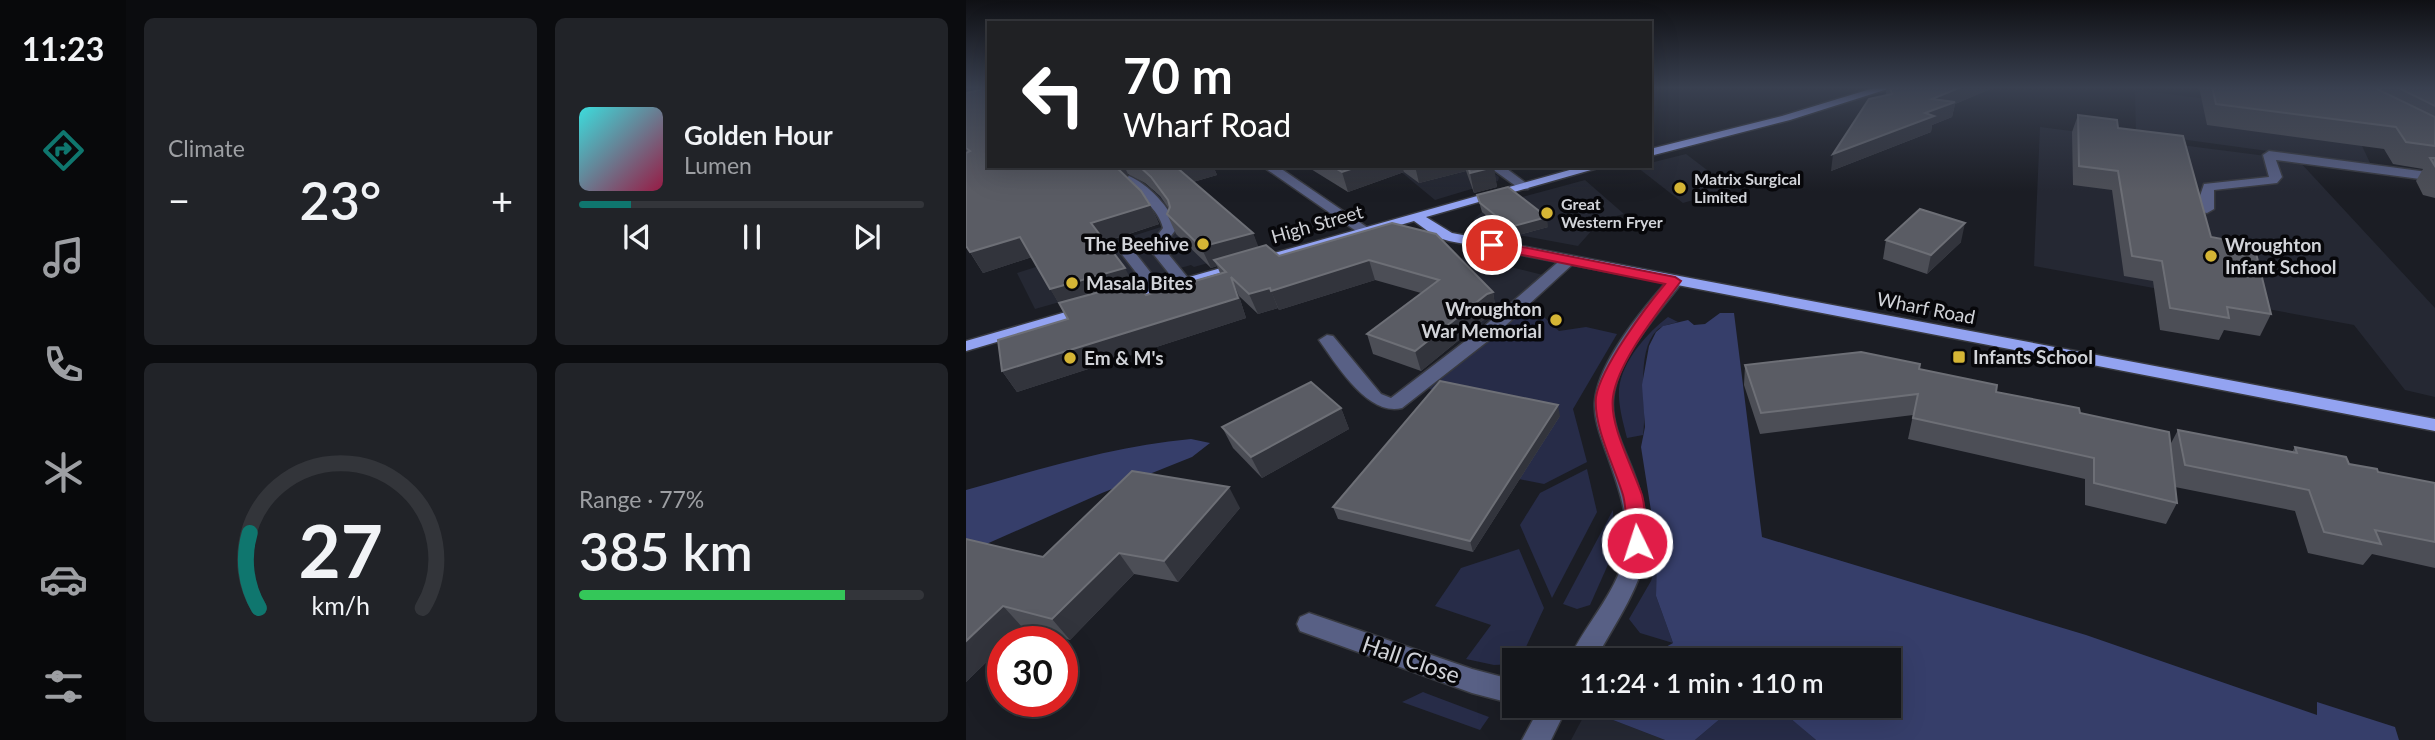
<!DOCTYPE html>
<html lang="en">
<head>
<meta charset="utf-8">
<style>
	body { margin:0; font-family:Lato,sans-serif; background:#212328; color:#f1f3f6; height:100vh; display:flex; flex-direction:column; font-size:26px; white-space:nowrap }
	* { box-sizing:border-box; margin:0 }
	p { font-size:23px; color:#9d9fa3 }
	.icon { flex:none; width:38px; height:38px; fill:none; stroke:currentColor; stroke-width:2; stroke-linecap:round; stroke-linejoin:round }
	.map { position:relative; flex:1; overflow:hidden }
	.drawer { display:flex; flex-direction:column; gap:18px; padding:18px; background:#0b0c0f; width:840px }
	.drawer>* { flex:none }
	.banner { position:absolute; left:21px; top:21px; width:665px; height:147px; border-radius:0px; box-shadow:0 7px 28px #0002,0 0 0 2px #33353a; background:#202124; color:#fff; overflow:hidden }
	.speed { position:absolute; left:21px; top:626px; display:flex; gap:14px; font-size:35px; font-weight:700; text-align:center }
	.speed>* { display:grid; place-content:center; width:91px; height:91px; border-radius:50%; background:#14161b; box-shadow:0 7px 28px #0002,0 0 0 2px #33353a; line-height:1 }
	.speed .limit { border:10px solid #d22; background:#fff; color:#111 }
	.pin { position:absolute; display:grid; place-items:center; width:60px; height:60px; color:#fff; margin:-30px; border:4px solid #fff; border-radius:50%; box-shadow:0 2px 7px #0007 }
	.me { position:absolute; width:77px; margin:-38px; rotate:356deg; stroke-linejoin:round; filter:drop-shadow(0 0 5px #0008) }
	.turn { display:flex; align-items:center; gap:24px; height:147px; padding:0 21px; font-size:32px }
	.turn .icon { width:91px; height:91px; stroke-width:2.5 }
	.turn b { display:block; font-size:49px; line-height:60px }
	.big { font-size:52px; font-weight:600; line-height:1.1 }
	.drawer .card { flex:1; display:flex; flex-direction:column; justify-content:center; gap:10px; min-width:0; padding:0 24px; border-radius:10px; background:#212328 }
	.drawer .dial { align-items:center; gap:0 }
	.dial svg { height:182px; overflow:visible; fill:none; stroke:#33353a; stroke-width:7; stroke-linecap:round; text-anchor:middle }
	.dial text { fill:#f1f3f6; stroke:none }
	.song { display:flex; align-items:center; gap:21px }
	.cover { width:84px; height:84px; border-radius:10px; background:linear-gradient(135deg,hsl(180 70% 55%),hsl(340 70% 35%)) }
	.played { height:7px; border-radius:4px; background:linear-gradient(90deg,#0f766e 15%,#33353a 15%) }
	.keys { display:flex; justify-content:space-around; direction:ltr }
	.heat { display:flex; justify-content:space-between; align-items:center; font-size:38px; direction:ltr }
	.charge { height:10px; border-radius:5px; background:linear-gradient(90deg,#34c759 77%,#33353a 0) }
	.drawer .tiles { flex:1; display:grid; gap:18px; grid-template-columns:repeat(2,1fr) }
	.trip { position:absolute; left:536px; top:648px; width:399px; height:70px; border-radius:0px; background:#14161b; box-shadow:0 7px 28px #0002,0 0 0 2px #33353a; font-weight:600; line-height:70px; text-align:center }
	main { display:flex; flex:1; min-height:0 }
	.dock { display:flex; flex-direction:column; width:126px; justify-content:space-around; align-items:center; background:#08090b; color:#9d9fa3 }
	.dock .icon { width:49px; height:49px }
	.dock .current { color:#0f766e }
	.dock b { font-size:32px; color:#f1f3f6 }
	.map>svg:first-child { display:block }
	.built { fill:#252833 }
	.green { fill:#272c48 }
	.forest { fill:#363e6a }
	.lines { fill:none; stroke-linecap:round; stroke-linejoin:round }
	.minor-casing { stroke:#383a41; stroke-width:3 }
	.major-casing { stroke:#383a41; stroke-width:3 }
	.minor { fill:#586085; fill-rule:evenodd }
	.major { fill:#93a3f1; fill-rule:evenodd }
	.wall { fill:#4c4e56; fill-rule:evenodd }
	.shaded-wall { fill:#32343c }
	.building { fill:#5a5c64; stroke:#6d6f76; stroke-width:2 }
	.route { fill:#e11d48; stroke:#92132f; stroke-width:2 }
	.poi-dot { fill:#d5b535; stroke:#07070a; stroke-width:2.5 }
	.labels { text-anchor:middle; stroke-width:7; stroke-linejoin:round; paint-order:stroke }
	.far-poi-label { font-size:16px; font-weight:bold; fill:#d1d3d8; stroke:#07070a; text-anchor:start }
	.street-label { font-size:19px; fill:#d1d3d8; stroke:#07070a }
	.poi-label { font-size:19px; font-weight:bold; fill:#d1d3d8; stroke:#07070a; text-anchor:start }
	.near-street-label { font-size:23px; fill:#d1d3d8; stroke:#07070a }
</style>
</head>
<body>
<main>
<nav class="dock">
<b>11:23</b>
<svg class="icon current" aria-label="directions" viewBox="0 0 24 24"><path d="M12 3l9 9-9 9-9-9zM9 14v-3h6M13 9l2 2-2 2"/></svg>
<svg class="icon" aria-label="music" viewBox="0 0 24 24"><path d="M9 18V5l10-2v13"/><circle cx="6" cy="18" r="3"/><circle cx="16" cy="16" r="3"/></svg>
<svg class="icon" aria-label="phone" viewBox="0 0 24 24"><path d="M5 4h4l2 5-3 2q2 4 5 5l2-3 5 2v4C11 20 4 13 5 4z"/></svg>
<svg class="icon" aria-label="climate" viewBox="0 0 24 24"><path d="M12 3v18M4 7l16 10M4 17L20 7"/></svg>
<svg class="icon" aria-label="car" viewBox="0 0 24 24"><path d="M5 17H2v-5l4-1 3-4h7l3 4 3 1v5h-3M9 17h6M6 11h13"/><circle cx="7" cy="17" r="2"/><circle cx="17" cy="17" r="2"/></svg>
<svg class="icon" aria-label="filters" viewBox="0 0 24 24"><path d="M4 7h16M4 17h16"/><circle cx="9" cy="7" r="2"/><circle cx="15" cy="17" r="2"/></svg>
</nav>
<section class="drawer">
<div class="tiles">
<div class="card"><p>Climate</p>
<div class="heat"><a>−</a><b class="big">23°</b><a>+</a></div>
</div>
<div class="card">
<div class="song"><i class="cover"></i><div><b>Golden Hour</b><p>Lumen</p></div></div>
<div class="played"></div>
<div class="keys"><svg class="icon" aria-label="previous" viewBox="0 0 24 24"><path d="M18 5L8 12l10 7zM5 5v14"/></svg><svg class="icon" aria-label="pause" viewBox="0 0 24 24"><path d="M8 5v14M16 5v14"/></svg><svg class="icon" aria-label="next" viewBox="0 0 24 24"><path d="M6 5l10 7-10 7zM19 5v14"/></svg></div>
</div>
<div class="card dial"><svg viewBox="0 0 100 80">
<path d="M14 69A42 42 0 1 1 86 69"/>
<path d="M14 69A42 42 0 0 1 10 36" stroke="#0f766e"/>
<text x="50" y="56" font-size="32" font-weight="700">27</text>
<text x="50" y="72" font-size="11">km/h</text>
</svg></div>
<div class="card"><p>Range · 77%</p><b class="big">385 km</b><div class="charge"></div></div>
</div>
</section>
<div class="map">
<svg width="1469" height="740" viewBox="0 0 1469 740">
	<rect width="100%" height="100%" fill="#1b1d24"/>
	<g class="built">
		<path d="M1169,90L1382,116L1405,165L1170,133Z"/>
		<path d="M1074,127L1332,160L1469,308V397L1439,390L1388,325L1068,266Z"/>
		<path d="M720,154L766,189L717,203L671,167L684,166V163Z"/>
		<path d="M428,166H518L533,177L532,181L469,200Z"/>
		<path d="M619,180L658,214L635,220L612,246L514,228L507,224L508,219L523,206Z"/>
		<path d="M215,184L278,253L228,267L225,265L69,309L51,273L198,226L168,199Z"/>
		<path d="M499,256L577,275L497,341L450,327L471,277Z"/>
		<path d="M621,710L699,740H605Z"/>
	</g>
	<g class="green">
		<path d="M565,305L593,331L620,327L651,334L607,409L621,462L578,484L553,479L593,416L463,389Z"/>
		<path d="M702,317L712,322C705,324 697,325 691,330C668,354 682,406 677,435L661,438C657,422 652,405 653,389C656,361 681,333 702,317Z"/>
		<path d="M621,469L631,512L586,598L554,525L574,493Z"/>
		<path d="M647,510L648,551L624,605L611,609L597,604Z"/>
		<path d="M553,549L578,608L554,660H548V664L528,665L500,659L525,625L469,606L495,568Z"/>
		<path d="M691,562L690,596L707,643L674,633L663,619L685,581Z"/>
		<path d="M457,692L462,694L523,717L514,730L436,702Z"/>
		<path d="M784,705C813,705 829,722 850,740H729L761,713Z"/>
	</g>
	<g class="forest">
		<path d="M754,313H768L796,537L1120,635L1351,715V702L1429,727L1433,740H850L818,713L797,705H922V660H642L648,646L687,654L707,643L690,596L691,549L675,447L679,427L676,385L683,346L690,332L697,326L722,320L728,325L739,324Z"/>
		<path d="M225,439L244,443L226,457L136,493L0,553V490C74,469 148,446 225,439Z"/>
		<path d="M623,705H784L761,713L729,740H699L621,710Z"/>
	</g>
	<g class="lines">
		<g class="minor-casing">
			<g id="minor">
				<path d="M1303,151L1469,173V181L1310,160L1316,177L1311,183L1248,190V209L1241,213L1236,212L1234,196L1238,184L1303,177L1297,155Z"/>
				<path d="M296,166H311L405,230L398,234L393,233Z"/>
				<path d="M522,166H537L564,186L562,189H554Z"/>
				<path d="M163,176C182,184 205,208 211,228L198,245L199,250L226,283L223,286H213L185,251L184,245L197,228C192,208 173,196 159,183L157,180Z"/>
				<path d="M158,244L163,245L196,287L199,290L196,293H186L151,248Z"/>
				<path d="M603,256L610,260L608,263L527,337L436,408C402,417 370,364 353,340L361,335L367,336L415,394L425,398L515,329L598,257Z"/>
				<path d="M709,276L717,281C693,313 650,358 647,400C645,424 659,450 667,471C700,555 669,589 629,660H603C620,621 655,590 660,546C663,515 652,486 642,457C636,440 627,419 629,400C633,361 678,307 704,278Z"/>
				<path d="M343,613L506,669L548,680V704L506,693L334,631L331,624L334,617Z"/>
				<path d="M575,705H602L585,740H556Z"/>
			</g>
		</g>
		<g class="major-casing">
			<g id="major">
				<path d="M911,87H928L824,120L684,156V149L816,116Z"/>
				<path d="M618,166H639L460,217L486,233L1469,419V431L483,241L470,237L448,221L164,303H152L150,300L152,297Z"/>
				<path d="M124,305L130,307L132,310L130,313L0,351V341Z"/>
			</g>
		</g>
		<use href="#minor" class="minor"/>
		<use href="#major" class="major"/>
	</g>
	<g class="wall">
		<path d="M0,87L23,166H247L251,175L227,182L287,233L292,248L313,256L426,223L527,292L530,312L525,314L455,371L407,354L401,334L455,293L409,280L313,310L312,308L292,314L273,296L280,318L51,392L36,371L102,319L66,257L17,273L0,246ZM162,174L179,183L194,196L203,209L201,214L210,234L245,268L251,266L254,273L180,295L167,283L139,242L193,224L184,205L160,176Z"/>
		<path d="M920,87H1029L989,104L986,117L966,125L965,132L865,171L920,95Z"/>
		<path d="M1233,87H1469V198L1457,195L1450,181L1457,169L1427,164L1418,149L1241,125Z"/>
		<path d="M1112,115L1152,128L1245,237L1305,314L1294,336L1258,330L1253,340L1194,330L1187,281L1158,276L1146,190L1107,185L1106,132Z"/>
		<path d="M340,166H527L531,187L508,193L500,171L453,183L438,172L382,192Z"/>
		<path d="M511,195L582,227L545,237L516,212Z"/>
		<path d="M920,240L995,242L961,274L917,259Z"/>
		<path d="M779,365L953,369L1030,392L1114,413L1204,445L1212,430L1326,452L1329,447L1412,472L1469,483V568L1406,554L1397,565L1342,553L1329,511L1209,487L1211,503L1200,524L1119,505V479L942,439L947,415L794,434L778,385Z"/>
		<path d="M375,408L383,429L296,478L267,448L256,427Z"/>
		<path d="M594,416L507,552L372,519L367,507Z"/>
		<path d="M274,508L212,582L168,574L104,640L56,627L41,642H37V646L0,682V539L77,557Z"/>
	</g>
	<g class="shaded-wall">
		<path d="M0,87H18L0,101Z"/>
		<path d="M995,87H1029L989,104L986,117L966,125L965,132L865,171L867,154L966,99Z"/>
		<path d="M147,166H158L162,174L155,181Z"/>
		<path d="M208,166H247L251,175L217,185Z"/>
		<path d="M394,166H436L438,172L382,192L376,172Z"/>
		<path d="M449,166H499L500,171L453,183Z"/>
		<path d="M528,167L531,187L508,193L504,173Z"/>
		<path d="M184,205L193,224L135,243L125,223Z"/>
		<path d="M581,217L582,227L545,237L544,227Z"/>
		<path d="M999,223L995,242L961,274L965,255Z"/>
		<path d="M287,233L295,253L248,260L251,266L245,268L235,247Z"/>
		<path d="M54,237L66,257L17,273L4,252Z"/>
		<path d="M403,260L409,280L313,310L305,291Z"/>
		<path d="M159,268L170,289L97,310L84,289Z"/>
		<path d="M265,277L273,296L280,318L51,392L36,371Z"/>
		<path d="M304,288L312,308L292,314L283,294Z"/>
		<path d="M527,292L530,312L525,314L455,371L449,351L521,294Z"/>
		<path d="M592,405L594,416L507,552L504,541Z"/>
		<path d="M375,408L383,429L296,478L285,457Z"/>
		<path d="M263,487L274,508L212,582L198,561Z"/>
		<path d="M153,553L168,574L104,640L86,619Z"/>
		<path d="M37,606L56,627L41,642H37V646L0,682V641Z"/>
	</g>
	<g class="building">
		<path d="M15,87H23V166H149L175,191L184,205L125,223L159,268L84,289L54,237L4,252L0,246V153L4,151L0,148V93L14,90Z"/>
		<path d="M924,87H995L966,99L989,102L959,113L968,116L867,154L903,99L926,94Z"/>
		<path d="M1246,87H1407L1469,117V146L1440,142L1430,127L1250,104Z"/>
		<path d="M1431,87H1469V106Z"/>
		<path d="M1112,115L1151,120L1152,128L1217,136L1245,237L1288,245L1305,314L1261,307L1263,318L1204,308L1196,261L1166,256L1152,171L1113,166Z"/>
		<path d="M1464,158H1469V166Z"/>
		<path d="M173,166H209L287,233L235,247L201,214L204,207L202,200L185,177Z"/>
		<path d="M366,166H394L376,172Z"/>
		<path d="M502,166H527L528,167L504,173Z"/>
		<path d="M542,187L581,217L544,227L514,203L511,195Z"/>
		<path d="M954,209L999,223L965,255L920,240Z"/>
		<path d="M426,223L470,234L527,292L521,294L449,351L401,334L473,280L403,260L305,291L304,288L283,294L265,277L272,298L36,371L32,340L102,319L93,303L170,282L180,295L260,272L248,260L300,245L313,256Z"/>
		<path d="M895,352L954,364L953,369L1031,385L1030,392L1113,408L1114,413L1203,432L1211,503L1128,483V458L947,418L952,394L795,413L779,365Z"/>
		<path d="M474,381L592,405L504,541L367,507Z"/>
		<path d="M345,382L375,408L285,457L256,427Z"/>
		<path d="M1212,430L1331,453L1329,447L1380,457L1383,464L1411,469L1412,472L1469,483V542L1409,530L1415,544L1358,532L1343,490L1219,465Z"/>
		<path d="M166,471L263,487L198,561L153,553L86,619L37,606L0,641V539L77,557Z"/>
	</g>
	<linearGradient id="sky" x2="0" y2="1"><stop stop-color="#0f1014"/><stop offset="0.46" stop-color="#394050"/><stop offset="1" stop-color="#394050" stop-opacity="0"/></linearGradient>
	<rect width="1469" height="191" fill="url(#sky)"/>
	<path class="route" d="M526,241L709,277L715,281C694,310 652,361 647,397C643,425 667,468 676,495C680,510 680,528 681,543L678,549L671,551L664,549L661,543C660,528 661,510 657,495C649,468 627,426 630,397C635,367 679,308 699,284L522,248L520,245Z"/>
	<g class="poi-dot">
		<circle cx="714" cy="188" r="7"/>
		<circle cx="581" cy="213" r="7"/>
		<circle cx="237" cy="244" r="7"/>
		<circle cx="1245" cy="256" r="7"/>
		<circle cx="106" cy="283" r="7"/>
		<circle cx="590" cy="320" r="7"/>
		<rect x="986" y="350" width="14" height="14" rx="3.5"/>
		<circle cx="104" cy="358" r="7"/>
	</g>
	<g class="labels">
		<g class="far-poi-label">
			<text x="728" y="185">Matrix Surgical<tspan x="728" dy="18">Limited</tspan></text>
			<text x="595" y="210">Great<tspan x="595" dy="18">Western Fryer</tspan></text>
		</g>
		<g class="street-label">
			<text transform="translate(351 224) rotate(-16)" y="7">High Street</text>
			<text transform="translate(960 308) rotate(11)" y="7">Wharf Road</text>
		</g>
		<g class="poi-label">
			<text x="223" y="251" text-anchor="end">The Beehive</text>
			<text x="1259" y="252">Wroughton<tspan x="1259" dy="22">Infant School</tspan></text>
			<text x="120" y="290">Masala Bites</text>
			<text x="576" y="316" text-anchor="end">Wroughton<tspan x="576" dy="22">War Memorial</tspan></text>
			<text x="1007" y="364">Infants School</text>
			<text x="118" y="365">Em &amp; M's</text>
		</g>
		<g class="near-street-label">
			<text transform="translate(445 660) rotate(19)" y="8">Hall Close</text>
		</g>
	</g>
</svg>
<div class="speed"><div class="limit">30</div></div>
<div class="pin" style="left:526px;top:245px;background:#d93025"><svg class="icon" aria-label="arrive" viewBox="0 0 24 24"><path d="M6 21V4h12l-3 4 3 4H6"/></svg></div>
<svg class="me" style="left:671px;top:543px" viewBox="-20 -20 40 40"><circle r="17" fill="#e11d48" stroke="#fff" stroke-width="3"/><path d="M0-11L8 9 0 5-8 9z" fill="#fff"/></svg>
<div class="trip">11:24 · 1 min · 110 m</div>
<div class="banner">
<div class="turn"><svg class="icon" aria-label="left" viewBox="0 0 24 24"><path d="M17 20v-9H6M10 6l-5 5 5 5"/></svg><div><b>70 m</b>Wharf Road</div></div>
</div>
</div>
</main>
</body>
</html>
